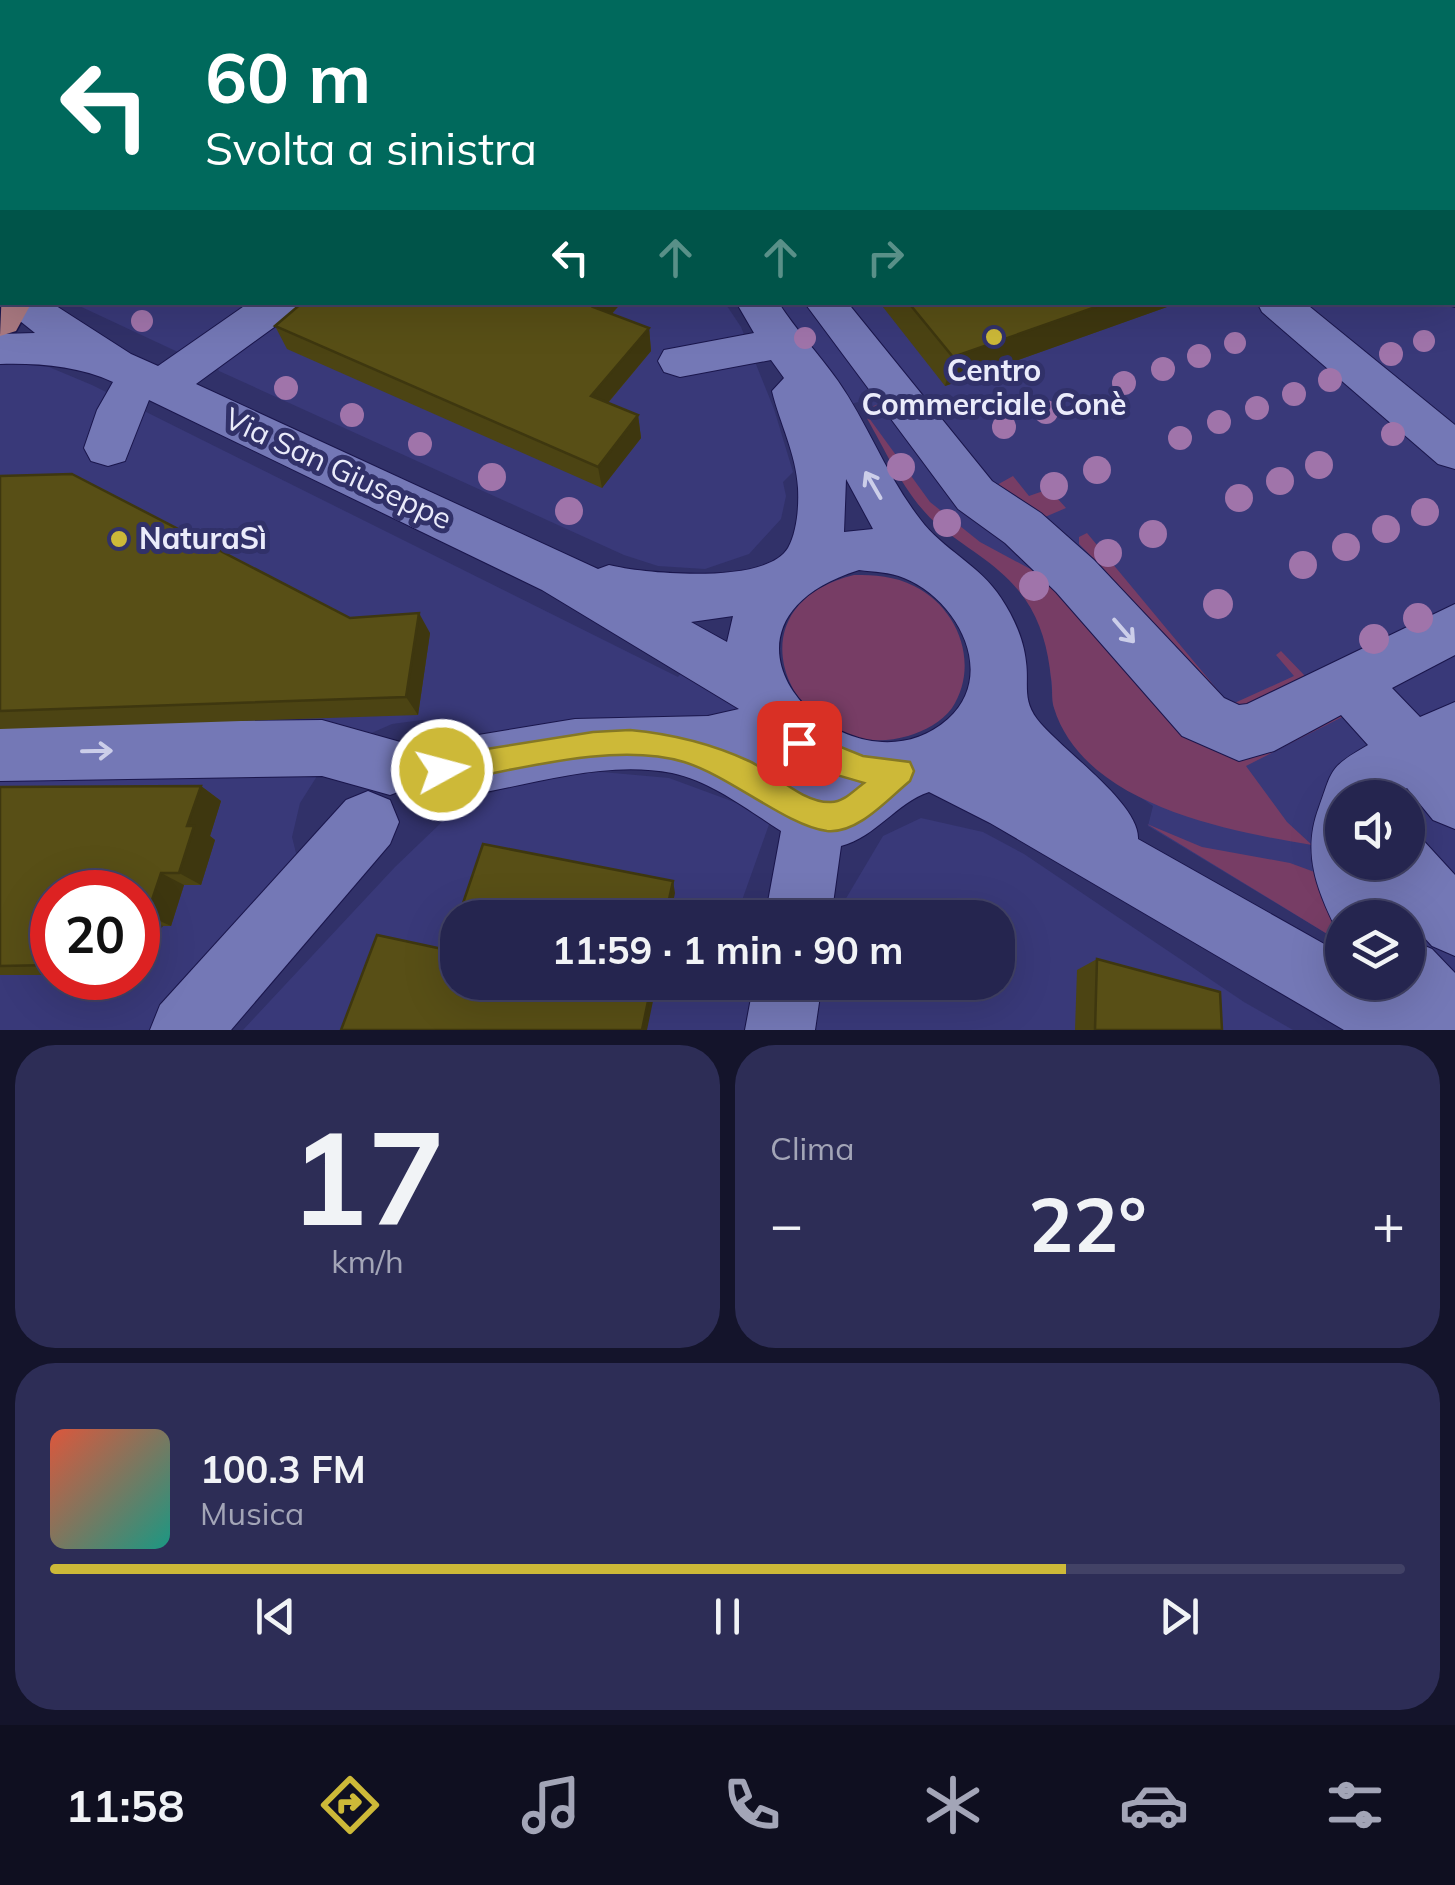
<!DOCTYPE html>
<html lang="it">
<head>
<meta charset="utf-8">
<style>
	body { margin:0; font-family:Mulish,sans-serif; background:#2d2d56; color:#f1f3f6; height:100vh; display:flex; flex-direction:column; font-size:38px; white-space:nowrap }
	* { box-sizing:border-box; margin:0 }
	p { font-size:32px; color:#a3a5b7 }
	.icon { flex:none; width:55px; height:55px; fill:none; stroke:currentColor; stroke-width:2; stroke-linecap:round; stroke-linejoin:round }
	.map { position:relative; height:1030px; overflow:hidden }
	.panel { display:flex; flex-direction:column; gap:15px; padding:15px; background:#14142b; flex:1 }
	.panel>* { flex:none }
	.guide { position:absolute; left:0px; top:0px; width:1455px; height:305px; box-shadow:0 10px 40px #0002,0 0 0 2px #424266; background:#00695c; color:#fff; overflow:hidden }
	.tools { position:absolute; left:1325px; top:780px; display:grid; gap:20px }
	.tools a { display:grid; place-items:center; width:100px; height:100px; border-radius:50%; background:#25254f; box-shadow:0 10px 40px #0002,0 0 0 2px #424266; font-size:50px }
	.speed { position:absolute; left:30px; top:870px; display:flex; gap:20px; font-size:50px; font-weight:700; text-align:center }
	.speed>* { display:grid; place-content:center; width:130px; height:130px; border-radius:50%; background:#25254f; box-shadow:0 10px 40px #0002,0 0 0 2px #424266; line-height:1 }
	.speed .limit { border:15px solid #d22; background:#fff; color:#111 }
	.pin { position:absolute; display:grid; place-items:center; width:85px; height:85px; color:#fff; margin:-42px; border-radius:20px; box-shadow:0 5px 15px #0006 }
	.me { position:absolute; width:110px; margin:-55px; rotate:83deg; stroke-linejoin:round; filter:drop-shadow(0 0 8px #0008) }
	.turn { display:flex; align-items:center; gap:35px; height:210px; padding:0 40px; font-size:45px }
	.turn .icon { width:130px; height:130px; stroke-width:2.5 }
	.turn b { display:block; font-size:70px; line-height:85px }
	.lanes { display:flex; align-items:center; height:95px; padding:0 40px; background:#0003; justify-content:center; gap:50px; direction:ltr }
	.lanes .off { opacity:.35 }
	.big { font-size:75px; font-weight:700; line-height:1.1 }
	.panel .tile { flex:1; display:flex; flex-direction:column; justify-content:center; gap:15px; min-width:0; padding:0 35px; border-radius:40px; background:#2d2d56 }
	.panel .dial { align-items:center; gap:0 }
	.dial b { font-size:130px; line-height:1 }
	.song { display:flex; align-items:center; gap:30px }
	.cover { width:120px; height:120px; border-radius:15px; background:linear-gradient(135deg,hsl(10 70% 55%),hsl(170 70% 35%)) }
	.played { height:10px; border-radius:5px; background:linear-gradient(90deg,#cdb938 75%,#424266 75%) }
	.keys { display:flex; justify-content:space-around; direction:ltr }
	.heat { display:flex; justify-content:space-between; align-items:center; font-size:55px; direction:ltr }
	.panel .tiles { flex:1; display:grid; gap:15px; grid-template-columns:1fr 1fr }
	.tile:last-child { grid-column:span 2 }
	.trip { position:absolute; left:440px; top:900px; width:575px; height:100px; border-radius:40px; background:#25254f; box-shadow:0 10px 40px #0002,0 0 0 2px #424266; font-weight:700; line-height:100px; text-align:center }
	.tabs { display:flex; height:160px; justify-content:space-around; align-items:center; background:#0f0f20; color:#a3a5b7 }
	.tabs .icon { width:70px; height:70px }
	.tabs .selected { color:#cdb938 }
	.tabs b { font-size:45px; color:#f1f3f6 }
	.map>svg:first-child { display:block }
	.built { fill:#393979; fill-rule:evenodd }
	.green { fill:#773d65 }
	.lines { fill:none; stroke-linecap:round; stroke-linejoin:round }
	.minor-casing { stroke:#1a164c; stroke-width:2 }
	.major-casing { stroke:#1a164c; stroke-width:3 }
	.minor { fill:#7478b6; fill-rule:evenodd }
	.major { fill:#a97981; fill-rule:evenodd }
	.tree { fill:#a074aa }
	.wall { fill:#4c4413 }
	.shaded-wall { fill:#3e370f }
	.building { fill:#584f16; stroke:#3e370f; stroke-width:2.5 }
	.oneway { stroke:#cccee9 }
	.route { fill:#cdb938; stroke:#857824; stroke-width:2.5 }
	.poi-dot { fill:#cdb938; stroke:#313169; stroke-width:4 }
	.labels { text-anchor:middle; stroke-width:10; stroke-linejoin:round; paint-order:stroke }
	.poi-label { font-size:30px; font-weight:bold; fill:#eaebfa; stroke:#313169 }
	.street-label { font-size:30px; fill:#eaebfa; stroke:#313169 }
</style>
</head>
<body>
<div class="map">
<svg width="1455" height="1030" viewBox="0 0 1455 1030">
	<rect width="100%" height="100%" fill="#313169"/>
	<g class="built">
		<path d="M1453,155L1455,157V1010L1408,981V918H1342V943L1148,826L1153,806L1105,773L1079,749L1062,727L1053,705L1049,656L1039,622L1025,598L1002,571L939,526L917,503L858,402L842,407L775,303L1452,302ZM1342,798H1408V862H1342Z"/>
		<path d="M73,303H261L180,353Z"/>
		<path d="M303,303H725L741,327L774,409L793,472L783,482L786,496L781,519L749,554L705,569L658,566L624,555L219,371L217,366Z"/>
		<path d="M0,359L37,362L92,385L678,677L684,670L727,696L738,709L728,717L494,738L422,720L392,724L367,735L324,765L300,803L292,837L300,869L165,1030H0ZM52,892H138V978H52Z"/>
		<path d="M602,772L669,778L772,816L740,906L767,917L458,918V982H998V918L835,917L883,836L921,818L983,832L1024,854L1244,1002L1293,1030H243L395,867L444,820L487,794L542,776Z"/>
	</g>
	<g class="green">
		<path d="M885,402L891,409L869,418L930,502L980,542L1047,578L1185,720L1347,708L1348,714L1246,766L1287,822L1312,845C1228,831 1084,805 1054,708C1051,699 1053,687 1051,678C1048,649 1041,622 1025,599C1001,565 968,550 938,525C904,496 885,448 862,410Z"/>
		<path d="M1013,476L1029,496L1049,489L1066,508L1045,517L995,486Z"/>
		<path d="M1087,533L1230,705L1294,676L1276,655L1281,651L1306,677L1240,711L1203,691L1103,568L1079,544V537Z"/>
		<path d="M854,575C874,575 895,576 914,586C959,608 980,665 952,708C942,722 924,731 908,736C798,768 718,608 854,575Z"/>
		<path d="M1147,824L1202,847L1290,863L1320,874L1342,918V943Z"/>
	</g>
	<g class="lines">
		<g class="minor-casing">
			<g id="minor">
				<path d="M535,0H565L566,2H537Z"/>
				<path d="M1452,278L1455,279V307L1440,302H1452Z"/>
				<path d="M2,295V302H50L131,354L158,366L250,302H300L295,312L196,384L598,569L609,565C645,574 766,585 788,548C797,532 799,507 798,488C796,453 780,424 772,391L784,378L771,360L680,377L664,372L658,361L664,350L754,333L736,302H778C796,330 818,353 838,381C868,424 887,477 920,519C943,550 980,565 1001,598C1013,616 1024,640 1026,662C1029,684 1022,699 1037,719C1060,749 1140,803 1138,839L1342,954V982H1408V939L1432,949L1455,973V1030H1344L990,823L929,792C896,803 876,837 841,846L831,918H765L781,831C748,810 711,781 672,773C597,758 516,791 442,799L421,791L415,777L411,787L390,795L322,776L0,781V723L322,720L411,745L417,759L421,749L442,741L575,719L708,716L739,709L542,590L149,400L125,461L108,466L91,461L84,448L97,410L113,382C78,366 39,363 0,364V334L35,333L0,305ZM846,479L873,529L844,532ZM859,570C874,572 890,572 904,578C957,599 998,674 948,719C851,805 676,628 859,570ZM733,616L727,642L691,622Z"/>
				<path d="M804,302H847L992,481L1041,513L1094,560L1224,698L1239,705L1247,704L1455,604V655L1392,688L1420,717L1455,702V829L1433,820L1407,788L1392,798H1342V862H1408V834L1422,839L1455,875V956L1432,946L1393,903L1399,918H1342V941C1320,896 1300,857 1319,807C1333,769 1328,768 1368,745L1341,715L1274,751L1239,761L1182,736L1056,592L1005,543L958,509Z"/>
				<path d="M1257,302H1304L1455,425V469L1438,464L1262,312Z"/>
				<path d="M368,791L390,800L399,822L390,844L231,1030H150L160,1005L346,800Z"/>
				<path d="M754,982H822L815,1030H745Z"/>
			</g>
		</g>
		<g class="major-casing">
			<g id="major">
				<rect x="19" y="0" width="32" height="2"/>
				<path d="M2,152V178L0,179V153Z"/>
				<path d="M2,288V302H32L16,331L0,336Z"/>
			</g>
		</g>
		<use href="#minor" class="minor"/>
		<use href="#major" class="major"/>
	</g>
	<g class="tree">
		<circle cx="142" cy="321" r="11"/>
		<circle cx="805" cy="338" r="11"/>
		<circle cx="1424" cy="341" r="11"/>
		<circle cx="1235" cy="343" r="11"/>
		<circle cx="1391" cy="354" r="12"/>
		<circle cx="1199" cy="356" r="12"/>
		<circle cx="1163" cy="369" r="12"/>
		<circle cx="1330" cy="380" r="12"/>
		<circle cx="1124" cy="383" r="12"/>
		<circle cx="286" cy="388" r="12"/>
		<circle cx="1294" cy="394" r="12"/>
		<circle cx="1257" cy="408" r="12"/>
		<circle cx="1046" cy="412" r="12"/>
		<circle cx="352" cy="415" r="12"/>
		<circle cx="1219" cy="422" r="12"/>
		<circle cx="1004" cy="427" r="12"/>
		<circle cx="1393" cy="434" r="12"/>
		<circle cx="1180" cy="438" r="12"/>
		<circle cx="420" cy="444" r="12"/>
		<circle cx="1319" cy="465" r="14"/>
		<circle cx="901" cy="467" r="14"/>
		<circle cx="1097" cy="470" r="14"/>
		<circle cx="492" cy="477" r="14"/>
		<circle cx="1280" cy="481" r="14"/>
		<circle cx="1054" cy="486" r="14"/>
		<circle cx="1239" cy="498" r="14"/>
		<circle cx="569" cy="511" r="14"/>
		<circle cx="1425" cy="512" r="14"/>
		<circle cx="947" cy="523" r="14"/>
		<circle cx="1386" cy="529" r="14"/>
		<circle cx="1153" cy="534" r="14"/>
		<circle cx="1346" cy="547" r="14"/>
		<circle cx="1108" cy="553" r="14"/>
		<circle cx="1303" cy="565" r="14"/>
		<circle cx="1034" cy="586" r="15"/>
		<circle cx="1218" cy="604" r="15"/>
		<circle cx="1418" cy="618" r="15"/>
		<circle cx="1374" cy="639" r="15"/>
	</g>
	<g class="wall">
		<path d="M640,0H1118L1122,2H642Z"/>
		<path d="M303,302H622L612,314L649,328L651,351L608,403L638,415L641,438L602,488L287,349L275,326Z"/>
		<path d="M879,302H1181L945,386Z"/>
		<path d="M0,476L350,618L430,633L418,715L0,729Z"/>
		<path d="M201,786L221,801L210,836L215,840L201,885H184L171,926H163L52,892V975H0V787Z"/>
		<path d="M1097,959L1222,1030H1075L1077,970Z"/>
	</g>
	<g class="shaded-wall">
		<path d="M242,0H261L262,2H230Z"/>
		<path d="M358,0H456L443,2H359Z"/>
		<path d="M597,302H622L597,330L593,307Z"/>
		<path d="M1110,302H1181L945,386L953,357Z"/>
		<path d="M649,328L651,351L595,418L591,396Z"/>
		<path d="M638,415L641,438L602,488L598,467Z"/>
		<path d="M419,613L430,633L418,715L406,697Z"/>
		<path d="M201,786L221,801L210,836L215,840L201,885L179,873L187,826Z"/>
		<path d="M161,873L184,885L171,926L147,915Z"/>
		<path d="M673,881L675,893L670,918H665Z"/>
		<path d="M139,915L163,926L138,956V917Z"/>
		<path d="M652,982H657L647,1030H642Z"/>
	</g>
	<g class="building">
		<path d="M117,0H174L175,2H104Z"/>
		<path d="M174,0H242L230,2H175Z"/>
		<path d="M381,0H438L439,2H366Z"/>
		<path d="M661,0H1118L1122,2H663Z"/>
		<path d="M303,302H597L593,307L649,328L591,396L638,415L598,467L275,326Z"/>
		<path d="M908,302H1110L953,357Z"/>
		<path d="M72,474L350,618L419,613L406,697L0,711V476Z"/>
		<path d="M201,786L187,826H194L179,873H161L147,915L138,917V892H52V965L0,966V787Z"/>
		<path d="M483,844L673,881L665,918H458Z"/>
		<path d="M458,918V982H652L642,1030H341L377,935L447,950Z"/>
		<path d="M1097,959L1220,992L1222,1030H1095Z"/>
	</g>
	<defs><path id="oneway-shaft" d="M-6 0H5M1.5-3L5.5 0L1.5 3" fill="none" stroke-width="1.6" stroke-linecap="round" stroke-linejoin="round" transform="scale(2.5)"/></defs>
	<g class="oneway">
		<use href="#oneway-shaft" transform="translate(873 485) rotate(-120)"/>
		<use href="#oneway-shaft" transform="translate(1124 631) rotate(49)"/>
		<use href="#oneway-shaft" transform="translate(97 751) rotate(-1)"/>
	</g>
	<path class="route" d="M630,730C673,734 710,743 749,761C775,773 802,803 831,802C844,802 854,790 864,783C840,775 797,768 786,743L790,734L799,730L863,756L910,762L914,771L910,781C888,799 858,834 827,831C787,826 730,776 684,762C614,741 513,771 442,783L433,779L429,770L433,760L442,756L593,732Z"/>
	<g class="poi-dot">
		<circle cx="994" cy="337" r="10"/>
		<circle cx="119" cy="539" r="10"/>
	</g>
	<g class="labels">
		<g class="poi-label">
			<text x="994" y="381">Centro<tspan x="994" dy="34">Commerciale Conè</tspan></text>
			<text x="139" y="549" text-anchor="start">NaturaSì</text>
		</g>
		<g class="street-label">
			<text transform="translate(338 469) rotate(25)" y="10">Via San Giuseppe</text>
		</g>
	</g>
</svg>
<div class="tools">
<a><svg class="icon" aria-label="sound" viewBox="0 0 24 24"><path d="M4 9h4l5-4v14l-5-4H4zM17 9q2 3 0 6"/></svg></a>
<a><svg class="icon" aria-label="layers" viewBox="0 0 24 24"><path d="M12 4l9 5-9 5-9-5zM3 14l9 5 9-5"/></svg></a>
</div>
<div class="speed"><div class="limit">20</div></div>
<div class="pin" style="left:799px;top:743px;background:#d93025"><svg class="icon" aria-label="arrive" viewBox="0 0 24 24"><path d="M6 21V4h12l-3 4 3 4H6"/></svg></div>
<svg class="me" style="left:442px;top:770px" viewBox="-20 -20 40 40"><circle r="17" fill="#cdb938" stroke="#fff" stroke-width="3"/><path d="M0-11L8 9 0 5-8 9z" fill="#fff"/></svg>
<div class="trip">11:59 · 1 min · 90 m</div>
<div class="guide">
<div class="turn"><svg class="icon" aria-label="left" viewBox="0 0 24 24"><path d="M17 20v-9H6M10 6l-5 5 5 5"/></svg><div><b>60 m</b>Svolta a sinistra</div></div>
<div class="lanes"><svg class="icon" aria-label="left" viewBox="0 0 24 24"><path d="M17 20v-9H6M10 6l-5 5 5 5"/></svg><svg class="icon off" aria-label="ahead" viewBox="0 0 24 24"><path d="M12 20V5M6 11l6-6 6 6"/></svg><svg class="icon off" aria-label="ahead" viewBox="0 0 24 24"><path d="M12 20V5M6 11l6-6 6 6"/></svg><svg class="icon off" aria-label="right" viewBox="0 0 24 24"><path d="M7 20v-9h11M14 6l5 5-5 5"/></svg></div>
</div>
</div>
<section class="panel">
<div class="tiles">
<div class="tile dial"><b>17</b><p>km/h</p></div>
<div class="tile"><p>Clima</p>
<div class="heat"><a>−</a><b class="big">22°</b><a>+</a></div>
</div>
<div class="tile">
<div class="song"><i class="cover"></i><div><b>100.3 FM</b><p>Musica</p></div></div>
<div class="played"></div>
<div class="keys"><svg class="icon" aria-label="previous" viewBox="0 0 24 24"><path d="M18 5L8 12l10 7zM5 5v14"/></svg><svg class="icon" aria-label="pause" viewBox="0 0 24 24"><path d="M8 5v14M16 5v14"/></svg><svg class="icon" aria-label="next" viewBox="0 0 24 24"><path d="M6 5l10 7-10 7zM19 5v14"/></svg></div>
</div>
</div>
</section>
<nav class="tabs">
<b>11:58</b>
<svg class="icon selected" aria-label="directions" viewBox="0 0 24 24"><path d="M12 3l9 9-9 9-9-9zM9 14v-3h6M13 9l2 2-2 2"/></svg>
<svg class="icon" aria-label="music" viewBox="0 0 24 24"><path d="M9 18V5l10-2v13"/><circle cx="6" cy="18" r="3"/><circle cx="16" cy="16" r="3"/></svg>
<svg class="icon" aria-label="phone" viewBox="0 0 24 24"><path d="M5 4h4l2 5-3 2q2 4 5 5l2-3 5 2v4C11 20 4 13 5 4z"/></svg>
<svg class="icon" aria-label="climate" viewBox="0 0 24 24"><path d="M12 3v18M4 7l16 10M4 17L20 7"/></svg>
<svg class="icon" aria-label="car" viewBox="0 0 24 24"><path d="M5 17H2v-5l4-1 3-4h7l3 4 3 1v5h-3M9 17h6M6 11h13"/><circle cx="7" cy="17" r="2"/><circle cx="17" cy="17" r="2"/></svg>
<svg class="icon" aria-label="filters" viewBox="0 0 24 24"><path d="M4 7h16M4 17h16"/><circle cx="9" cy="7" r="2"/><circle cx="15" cy="17" r="2"/></svg>
</nav>
</body>
</html>
